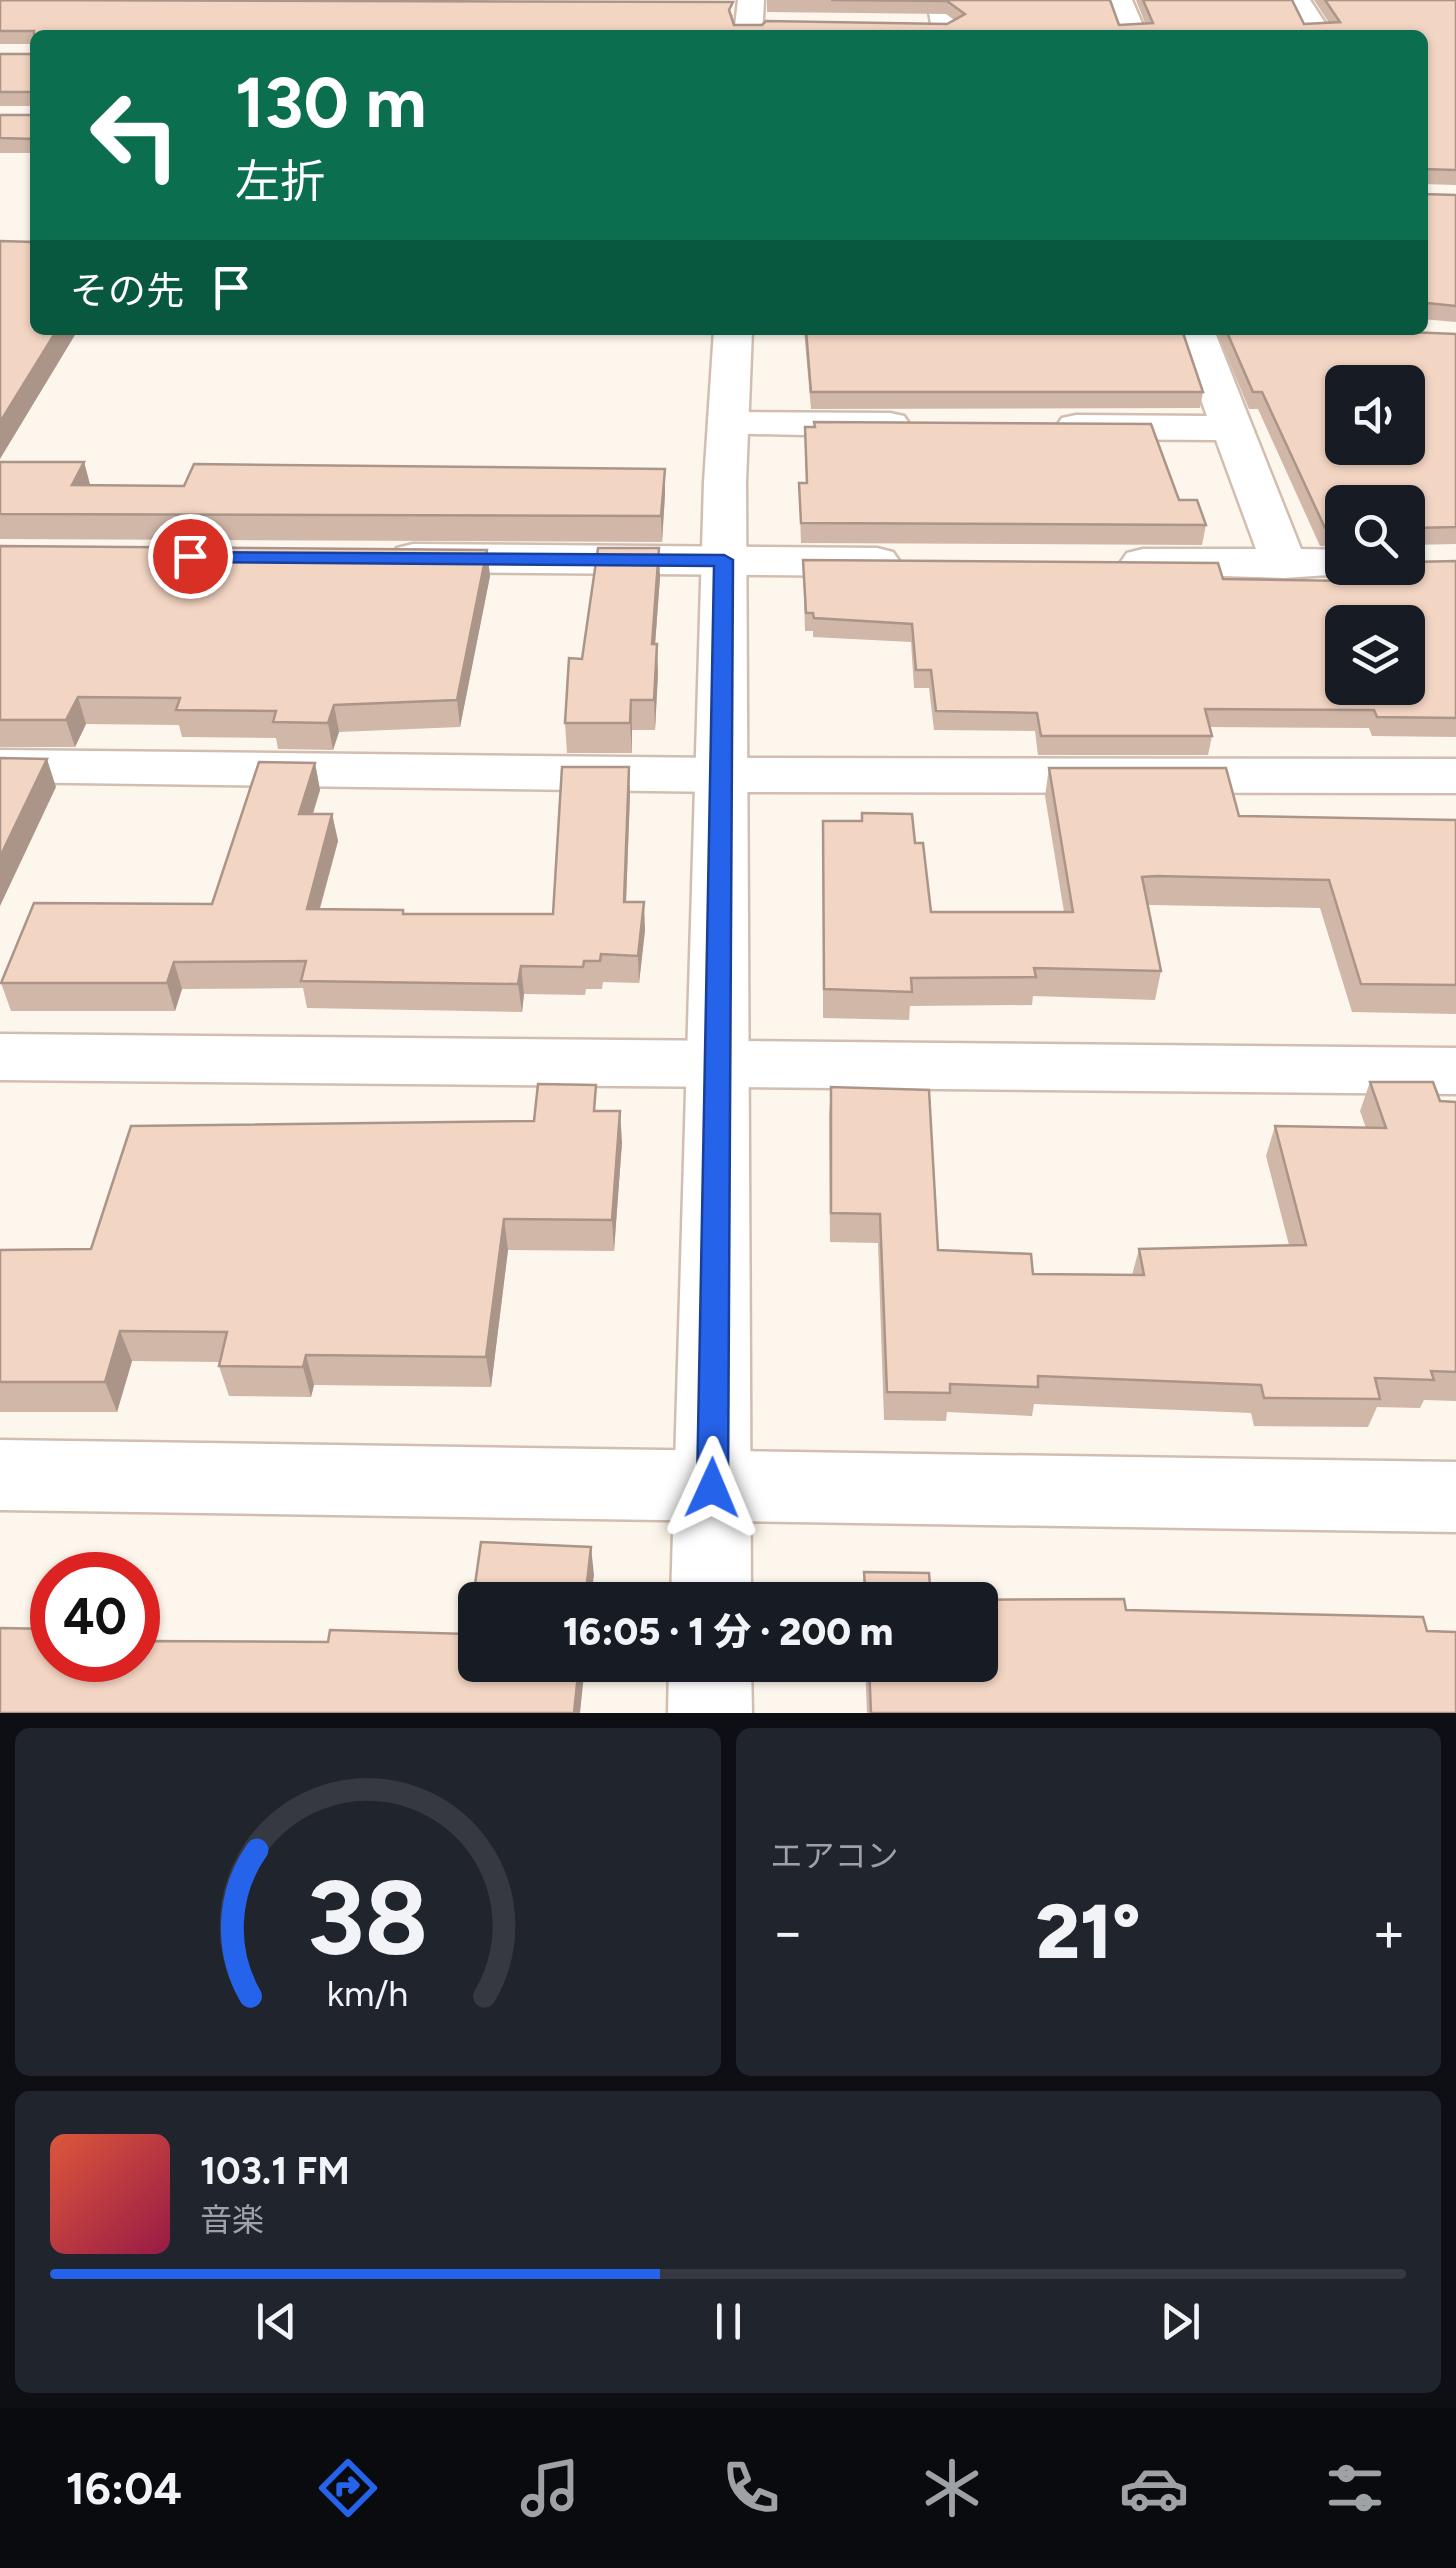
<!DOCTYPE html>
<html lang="ja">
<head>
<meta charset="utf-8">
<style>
	body { margin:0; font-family:Figtree,"Noto Sans JP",sans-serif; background:#20242c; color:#f1f3f6; height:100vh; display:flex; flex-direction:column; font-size:38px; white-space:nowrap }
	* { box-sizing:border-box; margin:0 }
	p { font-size:32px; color:#9ea1a6 }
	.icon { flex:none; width:55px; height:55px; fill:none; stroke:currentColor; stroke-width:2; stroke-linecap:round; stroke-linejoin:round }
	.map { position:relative; height:1713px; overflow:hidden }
	.panel { display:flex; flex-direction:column; gap:15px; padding:15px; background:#0d0f14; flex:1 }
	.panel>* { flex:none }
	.guide { position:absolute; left:30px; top:30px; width:1398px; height:305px; border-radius:15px; box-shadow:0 2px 8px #0004; background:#0b6e4f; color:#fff; overflow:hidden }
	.controls { position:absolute; left:1325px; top:365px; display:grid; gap:20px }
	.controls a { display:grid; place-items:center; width:100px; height:100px; border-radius:15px; background:#171b24; box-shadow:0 2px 8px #0004; font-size:50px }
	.speed { position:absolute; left:30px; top:1552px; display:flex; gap:20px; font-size:50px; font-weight:700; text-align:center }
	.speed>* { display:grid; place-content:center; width:130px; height:130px; border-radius:50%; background:#171b24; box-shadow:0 2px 8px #0004; line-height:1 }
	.speed .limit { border:15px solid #d22; background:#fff; color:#111 }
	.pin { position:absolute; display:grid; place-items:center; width:85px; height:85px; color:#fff; margin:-42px; border:5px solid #fff; border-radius:50%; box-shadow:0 2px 10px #0007 }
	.me { position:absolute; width:110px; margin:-55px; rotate:1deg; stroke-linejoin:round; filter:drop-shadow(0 0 8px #0008) }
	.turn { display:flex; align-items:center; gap:35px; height:210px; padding:0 40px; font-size:45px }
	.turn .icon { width:130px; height:130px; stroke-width:2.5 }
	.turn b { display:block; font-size:70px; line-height:85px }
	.then { display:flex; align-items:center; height:95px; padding:0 40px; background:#0003; gap:20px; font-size:38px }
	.big { font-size:75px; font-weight:800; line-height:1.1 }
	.panel .widget { flex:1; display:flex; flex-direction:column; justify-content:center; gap:15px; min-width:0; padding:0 35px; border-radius:15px; background:#20242c }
	.panel .dial { align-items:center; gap:0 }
	.dial svg { height:260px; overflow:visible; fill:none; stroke:#363941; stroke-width:7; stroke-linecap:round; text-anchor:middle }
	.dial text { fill:#f1f3f6; stroke:none }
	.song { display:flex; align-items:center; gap:30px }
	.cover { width:120px; height:120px; border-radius:15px; background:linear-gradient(135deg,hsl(10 70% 55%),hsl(340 70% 35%)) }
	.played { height:10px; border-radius:5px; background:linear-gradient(90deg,#2563eb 45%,#363941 45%) }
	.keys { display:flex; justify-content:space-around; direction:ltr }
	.heat { display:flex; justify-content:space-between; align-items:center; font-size:55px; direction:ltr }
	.panel .tiles { flex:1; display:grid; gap:15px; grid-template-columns:1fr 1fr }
	.widget:last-child { grid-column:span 2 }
	.trip { position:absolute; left:458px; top:1582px; width:540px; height:100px; border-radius:15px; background:#171b24; box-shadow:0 2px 8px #0004; font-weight:800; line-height:100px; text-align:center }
	.menu { display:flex; height:160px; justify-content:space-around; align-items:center; background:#090b0e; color:#9ea1a6 }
	.menu .icon { width:70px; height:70px }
	.menu .active { color:#2563eb }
	.menu b { font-size:45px; color:#f1f3f6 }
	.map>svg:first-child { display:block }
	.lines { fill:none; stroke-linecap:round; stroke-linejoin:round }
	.minor-casing { stroke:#d1beb0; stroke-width:5 }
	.tertiary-casing { stroke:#d1beb0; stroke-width:5 }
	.minor { fill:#fff; fill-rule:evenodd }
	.tertiary { fill:#fff; fill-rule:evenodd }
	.wall { fill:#d1b7a8 }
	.shaded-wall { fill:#aa9588 }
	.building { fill:#f3d5c3; stroke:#aa9588; stroke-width:2.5; fill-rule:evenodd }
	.route { fill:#2563eb; stroke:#184099; stroke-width:2.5 }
</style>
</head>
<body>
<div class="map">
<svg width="1456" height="1713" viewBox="0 0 1456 1713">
	<rect width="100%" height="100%" fill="#fdf6ec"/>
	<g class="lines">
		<g class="minor-casing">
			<g id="minor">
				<path d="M927,0H953L961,35H933Z"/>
				<path d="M1106,0H1132L1147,35H1119Z"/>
				<path d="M1284,0H1310L1333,35H1305Z"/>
				<path d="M1176,330H1214L1301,549L1342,550V568H1362L1358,573L1284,578L1127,573L1120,563L1127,553L1143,549H1256L1216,440L1076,439L1062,436L1056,427L1062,418L1076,415L1207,416Z"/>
				<path d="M728,412L890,413L904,416L910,425L904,434L890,437L714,433L708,424L714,415Z"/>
				<path d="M413,544L877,548L893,552L900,562L893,572L877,576L413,572L397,568L390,558L397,548Z"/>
				<path d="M0,750L722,758L1456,759V793L722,792L0,782Z"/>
				<path d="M0,1034L1456,1048V1094L0,1080Z"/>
				<path d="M0,1440L1456,1462V1532L0,1510Z"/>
			</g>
		</g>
		<g class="tertiary-casing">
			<g id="tertiary">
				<path d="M738,0H764L762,35H734Z"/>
				<path d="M714,330H752L746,482L751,1600H671L704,482Z"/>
				<path d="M669,1665H751L752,1713H668Z"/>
			</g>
		</g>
		<use href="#minor" class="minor"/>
		<use href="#tertiary" class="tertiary"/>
	</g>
	<g class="wall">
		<path d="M0,0L733,15L732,17L734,25L947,24L954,20L946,14L767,12V0H1110L1119,25L1145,23L1136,0H1292L1304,24L1329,23L1314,0H1456V185L1423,184V194L1456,195V322L1422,319V35H35V153H0V115H34V106H0V54H34V44H0Z"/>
		<path d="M804,330H1182L1203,392L1200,408L811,409Z"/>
		<path d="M1216,330H1360L1456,334V544L1410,545L1408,553V502H1342V547L1320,546L1258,409H1249Z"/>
		<path d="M805,427L1179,500L1206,525L1202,545L801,543L799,483H806Z"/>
		<path d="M0,462H84L90,485L665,494L662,542L0,539Z"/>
		<path d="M0,546L487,550L490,576L460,727L339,732L333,750L278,749L276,738L182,737L179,725L86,724L75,747H0Z"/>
		<path d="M803,560L1223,579L1336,581L1335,578L1340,560L1456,561V737L1372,736L1369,728L1210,727L1212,736L1208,755H1038L1035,731L934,730L929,688H914L911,642L813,637V631H805Z"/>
		<path d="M660,577L655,644L658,673L655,730H632V753H567L565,723L582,659Z"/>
		<path d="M315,763L320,790L313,814H332L338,841L320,909L403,910L404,914H553L630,794L626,902L645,930L639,983L603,982L602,989H586L585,995L524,994L522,1012L307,1008L303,988L182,989L175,1011H11L1,983L212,904Z"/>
		<path d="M1049,768L1239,816L1456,820V1014L1352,1012L1320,908L1151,905H1148L1161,971L1155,1000L1033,996L1032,1005L910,1006L909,1020L823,1018V821L915,843L931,912H1064L1045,796Z"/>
		<path d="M1370,1082L1440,1101L1456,1102V1401L1424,1400L1420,1408L1377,1407L1368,1427L1254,1426L1251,1413L1034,1404L1032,1416L947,1412L946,1421L884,1420L878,1243L830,1242L829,1116L831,1087L938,1250L1033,1274L1132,1275L1139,1249L1289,1245L1266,1156L1275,1126L1366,1128L1360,1111Z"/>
		<path d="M598,1111L622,1142L614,1251L508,1250L491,1387L314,1385L311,1397L229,1396L219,1366L220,1362L132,1361L117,1412H0V1250L91,1249L534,1121Z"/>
		<path d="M864,1572L929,1573L931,1600L1124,1599L1126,1610L1423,1617L1427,1631L1456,1632V1713H867L865,1665H980V1600H862Z"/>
	</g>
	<g class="shaded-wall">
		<path d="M57,330H78L0,459V422Z"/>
		<path d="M84,462L91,488L72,485Z"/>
		<path d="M665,469V494L662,542L661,516Z"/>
		<path d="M659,548L660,577L653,673L652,644Z"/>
		<path d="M487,550L490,576L460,727L457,700Z"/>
		<path d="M657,644L658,673L655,730L654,700Z"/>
		<path d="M78,697L86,724L75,747L66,720Z"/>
		<path d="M631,700L632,730V753L630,723Z"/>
		<path d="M334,705L339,732L333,750L328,723Z"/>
		<path d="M47,759L56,787L0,906V857Z"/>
		<path d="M315,763L320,790L304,841L299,814Z"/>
		<path d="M629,767L630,794L625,929L624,902Z"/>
		<path d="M332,814L338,841L312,936L307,909Z"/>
		<path d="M644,902L645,930L639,983L638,956Z"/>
		<path d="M174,962L182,989L175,1011L167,983Z"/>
		<path d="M521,966L524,994L522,1012L518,984Z"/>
		<path d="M620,1111L622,1142L614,1251L612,1220Z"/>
		<path d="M504,1219L508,1250L491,1387L486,1357Z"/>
		<path d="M120,1331L132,1361L117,1412L105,1382Z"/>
		<path d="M306,1355L314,1385L311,1397L303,1367Z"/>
		<path d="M591,1547L594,1575L591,1600H585Z"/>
		<path d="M579,1665H585L580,1713H574Z"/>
	</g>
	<g class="building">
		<path d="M0,0L733,2L729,10L734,25H762L766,21L947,24L965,14L947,1L831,0H1110L1119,25L1153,23L1143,0H1292L1304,24L1340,22L1325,0H1456V170L1423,169V194L1456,195V306L1427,303L1422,310V35H35V139L0,138V115H34V92H0V54H34V31H0Z"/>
		<path d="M0,241L35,242V330H57L0,422Z"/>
		<path d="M806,330H1182L1203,392H811Z"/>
		<path d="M1226,330H1360L1456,334V527L1413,528L1409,546H1408V502H1342V529L1325,528L1262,392H1253ZM1342,382H1408V448H1342Z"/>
		<path d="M814,422L1151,424L1179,500H1197L1206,525L801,523L799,483H807L805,427H815Z"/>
		<path d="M0,462H84L72,485L184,486L194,464L665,469L661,516L0,514Z"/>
		<path d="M0,546L487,550L457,700L334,705L328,723L273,722L276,711L176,710L180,698L78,697L66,720H0Z"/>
		<path d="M598,548H659L652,644H657L654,700H631L630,723H565L569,658L582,659Z"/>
		<path d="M1408,559L1413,562L1456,561V718L1377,717L1374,710L1205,709L1212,736H1041L1037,713L936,711L931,670H916L912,624L814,618L813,613H806L803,560L1218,563L1223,579L1350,581L1343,568H1408ZM1342,622H1408V688H1342Z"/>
		<path d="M0,758L47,759L0,857Z"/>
		<path d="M259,762L315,763L299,814H332L307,909L403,910V914H553L562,767H629L624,902H644L638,956L601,954L600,961H584L583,967L521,966L518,984L301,981L306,961L174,962L167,983H1L34,903L212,904Z"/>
		<path d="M1049,768H1226L1239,816L1456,820V985L1361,984L1329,880L1157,876L1142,877L1161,971L1034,968L1036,977L911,978L912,992L824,989L823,821H862V813L912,814L915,843H923L931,912H1073Z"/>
		<path d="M1370,1082H1433L1440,1101L1456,1102V1372L1431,1371L1434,1380L1375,1378L1380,1399L1264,1398L1261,1385L1038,1376V1387L950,1384V1393L887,1392L880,1214L831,1213V1087L929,1090L938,1250L1031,1254L1033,1274L1144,1275L1139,1249L1306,1245L1275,1126L1386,1128Z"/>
		<path d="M538,1084L596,1085L594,1111H620L612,1220L504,1219L486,1357L306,1355L303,1367L219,1366L227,1332L120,1331L105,1382H0V1250L91,1249L131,1126L534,1121Z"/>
		<path d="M481,1542L591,1547L585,1600H475V1665H579L574,1713H0V1628L52,1629V1660H138V1641L328,1642L330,1630L468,1634Z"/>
		<path d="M864,1572L929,1573L931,1600L1124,1599L1126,1610L1423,1617L1427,1631L1456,1632V1713H871L869,1665H980V1600H866Z"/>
	</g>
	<path class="route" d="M184,552L724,555L733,560L728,1488L724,1499L712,1503L701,1499L697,1488L714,566L190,562L184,560Z"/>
</svg>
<div class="controls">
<a><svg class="icon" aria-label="sound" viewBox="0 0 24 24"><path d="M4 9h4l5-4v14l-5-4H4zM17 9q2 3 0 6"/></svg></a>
<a><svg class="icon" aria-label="search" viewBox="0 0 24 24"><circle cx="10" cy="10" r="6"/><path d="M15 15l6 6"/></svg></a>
<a><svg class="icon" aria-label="layers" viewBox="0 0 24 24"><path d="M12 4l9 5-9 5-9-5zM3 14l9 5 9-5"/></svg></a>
</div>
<div class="speed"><div class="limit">40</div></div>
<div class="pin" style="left:190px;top:556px;background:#d93025"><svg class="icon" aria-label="arrive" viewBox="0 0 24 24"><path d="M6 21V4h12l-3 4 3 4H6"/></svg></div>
<svg class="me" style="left:712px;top:1488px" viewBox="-20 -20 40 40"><path d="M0-17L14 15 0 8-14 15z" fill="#2563eb" stroke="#fff" stroke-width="4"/></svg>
<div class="trip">16:05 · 1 分 · 200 m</div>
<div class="guide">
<div class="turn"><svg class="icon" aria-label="left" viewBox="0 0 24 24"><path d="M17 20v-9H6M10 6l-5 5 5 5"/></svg><div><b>130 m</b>左折</div></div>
<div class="then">その先<svg class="icon" aria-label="arrive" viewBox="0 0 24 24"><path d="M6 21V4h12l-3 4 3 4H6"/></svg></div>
</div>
</div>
<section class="panel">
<div class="tiles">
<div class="widget dial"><svg viewBox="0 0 100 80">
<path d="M14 69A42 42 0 1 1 86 69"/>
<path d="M14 69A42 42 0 0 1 16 24" stroke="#2563eb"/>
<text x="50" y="56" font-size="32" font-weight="700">38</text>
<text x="50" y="72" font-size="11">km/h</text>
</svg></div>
<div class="widget"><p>エアコン</p>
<div class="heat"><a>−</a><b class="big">21°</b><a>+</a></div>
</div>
<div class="widget">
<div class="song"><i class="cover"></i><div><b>103.1 FM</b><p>音楽</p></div></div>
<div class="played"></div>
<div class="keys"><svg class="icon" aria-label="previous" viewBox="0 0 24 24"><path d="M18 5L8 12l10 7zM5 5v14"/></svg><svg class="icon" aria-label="pause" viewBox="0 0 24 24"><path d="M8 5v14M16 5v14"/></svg><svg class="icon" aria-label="next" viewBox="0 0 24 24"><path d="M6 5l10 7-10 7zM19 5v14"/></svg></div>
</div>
</div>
</section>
<nav class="menu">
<b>16:04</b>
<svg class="icon active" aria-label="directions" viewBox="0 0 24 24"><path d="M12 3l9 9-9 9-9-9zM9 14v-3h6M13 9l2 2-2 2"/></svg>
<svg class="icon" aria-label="music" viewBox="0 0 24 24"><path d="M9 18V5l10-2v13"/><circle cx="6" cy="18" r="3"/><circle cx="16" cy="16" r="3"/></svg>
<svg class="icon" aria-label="phone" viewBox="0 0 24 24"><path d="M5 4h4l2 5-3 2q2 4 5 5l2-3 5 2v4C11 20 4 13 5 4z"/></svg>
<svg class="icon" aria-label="climate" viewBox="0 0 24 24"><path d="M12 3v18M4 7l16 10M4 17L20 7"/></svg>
<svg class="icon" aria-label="car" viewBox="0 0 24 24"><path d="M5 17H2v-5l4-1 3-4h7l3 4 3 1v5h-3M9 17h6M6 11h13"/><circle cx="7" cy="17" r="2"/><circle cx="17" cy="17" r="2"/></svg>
<svg class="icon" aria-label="filters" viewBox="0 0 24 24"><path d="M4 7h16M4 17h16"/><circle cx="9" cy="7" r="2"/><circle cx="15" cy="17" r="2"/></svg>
</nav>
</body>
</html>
